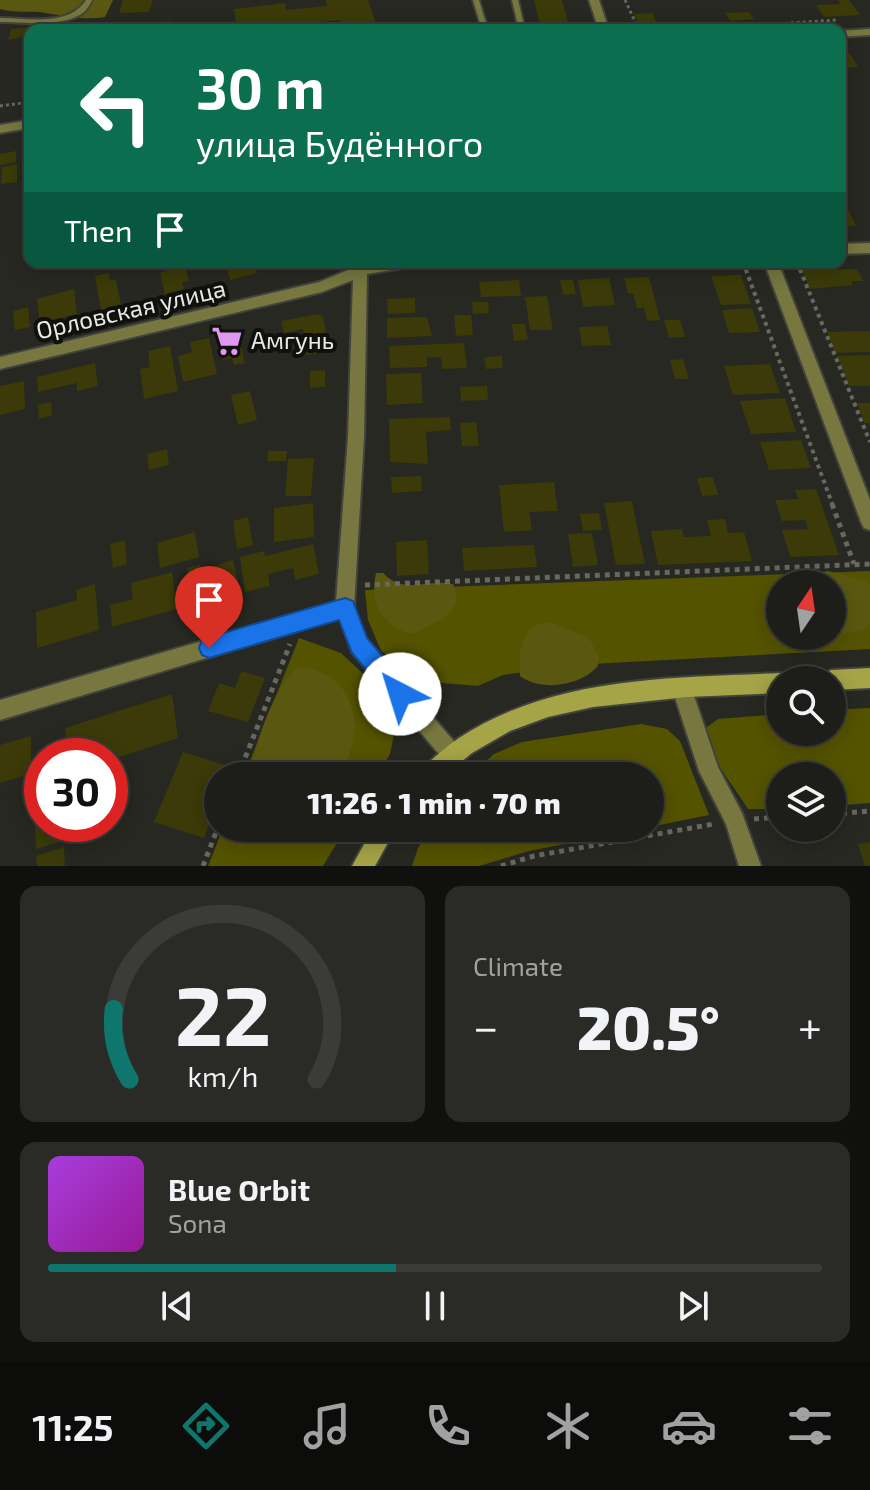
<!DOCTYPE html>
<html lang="en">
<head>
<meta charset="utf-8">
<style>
	body { margin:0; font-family:"Exo 2",sans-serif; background:#2a2b26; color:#f1f3f6; height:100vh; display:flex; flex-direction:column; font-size:30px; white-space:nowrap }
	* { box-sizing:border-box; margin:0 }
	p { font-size:26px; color:#a0a2a2 }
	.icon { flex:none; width:44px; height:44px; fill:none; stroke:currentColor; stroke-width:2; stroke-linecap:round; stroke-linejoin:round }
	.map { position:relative; height:866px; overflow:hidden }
	.sheet { display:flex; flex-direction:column; gap:20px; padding:20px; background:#10100e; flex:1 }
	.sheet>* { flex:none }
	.guide { position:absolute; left:24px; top:24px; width:822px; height:244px; border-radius:16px; box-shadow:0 4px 20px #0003,0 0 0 2px #3b3c38; background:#0b6e4f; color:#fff; overflow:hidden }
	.needle { width:52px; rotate:13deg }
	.controls { position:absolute; left:766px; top:570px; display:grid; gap:16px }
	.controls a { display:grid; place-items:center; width:80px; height:80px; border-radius:50%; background:#1d1e19; box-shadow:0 4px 20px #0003,0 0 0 2px #3b3c38; font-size:40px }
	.speed { position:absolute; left:24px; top:738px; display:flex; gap:16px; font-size:40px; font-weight:700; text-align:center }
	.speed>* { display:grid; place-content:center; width:104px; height:104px; border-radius:50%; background:#1d1e19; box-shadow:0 4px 20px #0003,0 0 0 2px #3b3c38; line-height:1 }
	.speed .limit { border:12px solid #d22; background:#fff; color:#111 }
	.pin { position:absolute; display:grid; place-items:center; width:68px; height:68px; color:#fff; margin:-82px -34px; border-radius:50% 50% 50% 0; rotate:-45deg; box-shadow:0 0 8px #0007 }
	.pin .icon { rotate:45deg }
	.me { position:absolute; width:88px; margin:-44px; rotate:320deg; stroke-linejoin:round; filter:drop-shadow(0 0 6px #0008) }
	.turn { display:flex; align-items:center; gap:28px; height:168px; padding:0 40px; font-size:36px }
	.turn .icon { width:104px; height:104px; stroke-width:2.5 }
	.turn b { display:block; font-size:56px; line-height:68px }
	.then { display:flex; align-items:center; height:76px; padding:0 40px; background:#0003; gap:16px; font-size:30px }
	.big { font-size:60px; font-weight:800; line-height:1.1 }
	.sheet .card { flex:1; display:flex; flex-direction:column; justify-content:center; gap:12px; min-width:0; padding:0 28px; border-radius:16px; background:#2a2b26 }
	.sheet .dial { align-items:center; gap:0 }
	.dial svg { height:208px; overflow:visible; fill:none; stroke:#3b3c38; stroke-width:7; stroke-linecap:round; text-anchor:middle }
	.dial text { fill:#f1f3f6; stroke:none }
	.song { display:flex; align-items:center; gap:24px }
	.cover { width:96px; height:96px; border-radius:12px; background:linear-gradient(135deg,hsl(280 70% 55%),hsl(300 70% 35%)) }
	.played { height:8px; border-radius:4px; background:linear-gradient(90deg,#0f766e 45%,#3b3c38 45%) }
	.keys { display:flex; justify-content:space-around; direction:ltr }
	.heat { display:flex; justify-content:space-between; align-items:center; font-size:44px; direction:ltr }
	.sheet .tiles { flex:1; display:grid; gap:20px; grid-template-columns:1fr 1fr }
	.card:last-child { grid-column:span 2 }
	.trip { position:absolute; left:204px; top:762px; width:460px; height:80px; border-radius:40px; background:#1d1e19; box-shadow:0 4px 20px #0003,0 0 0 2px #3b3c38; font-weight:800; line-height:80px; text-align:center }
	.menu { display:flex; height:128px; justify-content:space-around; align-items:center; background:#0c0c0a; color:#a0a2a2 }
	.menu .icon { width:56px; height:56px }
	.menu .on { color:#0f766e }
	.menu b { font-size:36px; color:#f1f3f6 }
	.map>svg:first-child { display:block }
	.green { fill:#545300; fill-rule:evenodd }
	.forest { fill:#5a5810 }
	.building { fill:#3b3a08 }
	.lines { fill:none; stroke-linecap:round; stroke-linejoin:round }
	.lane-casing { stroke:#42433c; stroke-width:4 }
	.street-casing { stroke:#42433c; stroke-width:4 }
	.secondary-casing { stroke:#42433c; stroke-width:4 }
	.path-far2 { stroke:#676862; stroke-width:3; stroke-dasharray:3 3; stroke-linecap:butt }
	.path-far1 { stroke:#676862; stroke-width:4; stroke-dasharray:4 4; stroke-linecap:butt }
	.path { stroke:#676862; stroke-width:5; stroke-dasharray:5 5; stroke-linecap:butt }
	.lane { fill:#77773f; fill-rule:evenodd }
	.street { fill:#77773f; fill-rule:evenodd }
	.secondary { fill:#a5a446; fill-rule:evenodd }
	.route { fill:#1a73e8; stroke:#114b97; stroke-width:2 }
	.labels { text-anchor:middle; stroke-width:8; stroke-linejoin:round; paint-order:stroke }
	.street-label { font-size:24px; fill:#e9e9e5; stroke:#10100d }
	.poi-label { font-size:24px; fill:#e9e9e5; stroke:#10100d; text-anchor:start }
</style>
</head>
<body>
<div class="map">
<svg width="870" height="866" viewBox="0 0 870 866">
	<rect width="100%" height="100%" fill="#272821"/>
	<g class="green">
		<path d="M870,571V649L574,665L503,675L478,686L442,683L409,671L381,651L368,620L365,590ZM780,584H832V636H780Z"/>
		<path d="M299,638L341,653L390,699L396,724L390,754L377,776H244Z"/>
		<path d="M870,708V803L832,806V776H780V809H748C734,786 706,755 707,727L718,719L780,714V732H832V710Z"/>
		<path d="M641,724L667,729L680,741L709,815L650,827V776H469L494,754L522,742Z"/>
		<path d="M223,828H346L323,866H208Z"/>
		<path d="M431,828H644L529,851L479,866H412L418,848Z"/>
	</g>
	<g class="forest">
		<path d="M0,0H113L105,17C83,21 61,15 39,12C26,11 13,13 0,9Z"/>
		<path d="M828,571L867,581L870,585V624L862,631L832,635V584H781L793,577Z"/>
		<path d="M376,573H383C405,596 425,578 453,584C464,606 448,617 430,625C425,628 418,633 412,633C407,634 400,630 395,627C376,613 371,596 376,573Z"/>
		<path d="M550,622L589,638L598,655V666C580,686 542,692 520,676C518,650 520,625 550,622Z"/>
		<path d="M298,667C357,671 369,733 338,776H247C260,737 268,697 298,667Z"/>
	</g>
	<g class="building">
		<path d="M123,0H153L149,12L119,13Z"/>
		<path d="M326,0H368L378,30H343L340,20L237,30L234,9L285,3L286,10L327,6Z"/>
		<path d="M534,0H562L570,30H541Z"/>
		<path d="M838,0H849L860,15L824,17L816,5L841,4Z"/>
		<path d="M749,12L754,19L730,21L725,13Z"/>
		<path d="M652,13L657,23L639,24L634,14Z"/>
		<path d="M171,21V30H141V24Z"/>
		<path d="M34,27L30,30V35L8,40L11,29Z"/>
		<path d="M840,54H850L858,67L843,68Z"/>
		<path d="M16,151V162L0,165V154Z"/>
		<path d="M17,164V182L1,184L2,167Z"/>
		<path d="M840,209H848L856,226H840Z"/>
		<path d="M225,262H254L257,273L230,280Z"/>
		<path d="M185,266L189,281L182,282L184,289L165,294L160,273Z"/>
		<path d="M857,269L863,281H852L853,285L810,289L802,270Z"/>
		<path d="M109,273L110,281L116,279L121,305L101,310L95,276Z"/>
		<path d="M741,275L751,304L721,305L711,276Z"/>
		<path d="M649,277L657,308L660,320L647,321L644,308H637L633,293H628L624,278Z"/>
		<path d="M609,278L615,305L583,307L578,280Z"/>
		<path d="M519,280L521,296L481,297L479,282Z"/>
		<path d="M560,280H573L576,294L563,295Z"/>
		<path d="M74,289L77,314L40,323L37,299Z"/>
		<path d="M547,296L553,330H530L525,297Z"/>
		<path d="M415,298V313L388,314L387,299Z"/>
		<path d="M472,302H488L489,313L473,314Z"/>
		<path d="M28,307L30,327L15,330L13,311Z"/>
		<path d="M752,308L760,332L729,333L722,310Z"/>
		<path d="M318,314L323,316L329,351L306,355L303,329L284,333L281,321Z"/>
		<path d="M454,315H471L473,335L456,336Z"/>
		<path d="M427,317L432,336L387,338V318Z"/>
		<path d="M664,320H680L685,337L669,338Z"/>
		<path d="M512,324H525L528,340L514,341Z"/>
		<path d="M607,326L611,345L582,346L579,327Z"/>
		<path d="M870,331V352L835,353L827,332Z"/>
		<path d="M238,334L245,363L234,365L232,358L223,360L218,339Z"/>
		<path d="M209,338L217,374L183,382L178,356L192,352L190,342Z"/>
		<path d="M464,343L467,368L442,369L441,357L427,358V367L390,368L389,346Z"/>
		<path d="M170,346L178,391L144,399L140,369L150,367L148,351Z"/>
		<path d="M870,355V386H849L837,356Z"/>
		<path d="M502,356L503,368L486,369L484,357Z"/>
		<path d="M683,359L689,379H675L670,360Z"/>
		<path d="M95,363L98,386L77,391V383L38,392L37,377Z"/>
		<path d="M770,364L780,393L733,395L724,366Z"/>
		<path d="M325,370V387L310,388V371Z"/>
		<path d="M421,373L423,403L387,405L386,374Z"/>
		<path d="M24,381L25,409L0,415V386Z"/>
		<path d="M487,386L488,400L461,401L460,387Z"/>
		<path d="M250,391L257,420L238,425L231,395Z"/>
		<path d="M785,398L796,432L751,434L740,401Z"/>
		<path d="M51,402L52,415L39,419L38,405Z"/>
		<path d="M857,403H870V423H865Z"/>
		<path d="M450,417L451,430L426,432L428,464L390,462L389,419Z"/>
		<path d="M476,422L479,446H462L460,423Z"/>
		<path d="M801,440L811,468L769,470L760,442Z"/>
		<path d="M167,449L169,465L149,470L147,454Z"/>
		<path d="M268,451H287L286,461H267Z"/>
		<path d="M314,458L311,496H285L288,459Z"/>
		<path d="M421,476L422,491L392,493L391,477Z"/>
		<path d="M713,477L718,495L702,496L697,478Z"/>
		<path d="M554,482L558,511L529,512L532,530L504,532L499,485Z"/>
		<path d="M816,489L839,555L790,557L782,530L808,529L805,520L782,521L775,500L798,499L795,490Z"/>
		<path d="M632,501L645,564L616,565L604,503Z"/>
		<path d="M313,503L314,537L274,542V508Z"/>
		<path d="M599,513L602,530L583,531L580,514Z"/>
		<path d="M248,517L253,545L237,549L233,521Z"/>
		<path d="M725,519L728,533L744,532L752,561L658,565L651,531L682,529L684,537L711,536L707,520Z"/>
		<path d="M195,532L199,557L160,568L157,543Z"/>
		<path d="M592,533L598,565L573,567L568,534Z"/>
		<path d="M125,540L127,564L113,568L110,544Z"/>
		<path d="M427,540L429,574L397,576L396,542Z"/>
		<path d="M313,544L319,574L295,580L293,568L268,574L270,586L245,592L240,557L264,551L265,556Z"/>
		<path d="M534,545L537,567L464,571L462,548Z"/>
		<path d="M233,560L240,593L217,599L211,567Z"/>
		<path d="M200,564L206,598L192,602L187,568Z"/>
		<path d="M172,572L177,609L112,627L110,605L133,599L131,583Z"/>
		<path d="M95,584L99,630L37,648L36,612L77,600L76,590Z"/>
		<path d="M241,671L265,678L248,722L208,711L219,683L235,688Z"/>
		<path d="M172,694L178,738L110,760V756H67L65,728Z"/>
		<path d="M31,736V774L0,783V745Z"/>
		<path d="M183,752L231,767L227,776H218V801L204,838L154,822Z"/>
		<path d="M42,795V824H62L63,841L36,849L34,797Z"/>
		<path d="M870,842V866H865L858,844Z"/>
		<path d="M64,847L65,866H37L36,856Z"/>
	</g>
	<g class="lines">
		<g class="lane-casing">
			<g id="lane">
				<path d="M86,0H92C91,3 87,9 85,11C67,28 23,22 0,22V18C27,18 69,27 86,0Z"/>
				<path d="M473,0H479L488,30H482Z"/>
				<path d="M512,0H518L525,30H519Z"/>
			</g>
		</g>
		<g class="street-casing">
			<g id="street">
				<path d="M589,0H599L609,30H599Z"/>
				<path d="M870,29V35L840,37V31Z"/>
				<path d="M30,120V128L0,133V125Z"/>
				<path d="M870,243V253L840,254V244Z"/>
				<path d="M353,262H416L409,267L367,274L364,437L354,608L366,639L458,746L461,753L458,760L451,763L444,760L352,652L340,618L0,720V700L336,602L348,437L353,280L322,292L0,369V357L319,282L353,268Z"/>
				<path d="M764,262H778L870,500V530L864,528L861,522Z"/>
				<path d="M682,678L689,681L718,767L742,813L761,866H739L726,824L699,771L672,688L675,681Z"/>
			</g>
		</g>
		<g class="secondary-casing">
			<g id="secondary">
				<path d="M870,668V688L832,690V680H821L824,673L831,670Z"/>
				<path d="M780,673L787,676L788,680H780V693L687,697L593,707L548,717L510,731L472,753L444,776H418L421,769C433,759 445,747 459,738C554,676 671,678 780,673Z"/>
				<path d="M373,828H396L375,866H352Z"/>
			</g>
		</g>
		<g class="path-far2">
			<path d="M625,0L639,30"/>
			<path d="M683,30L837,20"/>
			<path d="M0,106L30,102"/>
		</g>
		<g class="path-far1">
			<path d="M743,262L833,506"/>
			<path d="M797,262L870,442"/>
		</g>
		<g class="path">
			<path d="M832,504L854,564"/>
			<path d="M365,585L870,564"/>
			<path d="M238,776L290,644"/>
			<path d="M832,814L870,811"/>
			<path d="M754,819L780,817"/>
			<path d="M203,866L218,827"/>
			<path d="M501,866L534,856L714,824"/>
		</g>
		<use href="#lane" class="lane"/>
		<use href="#street" class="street"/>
		<use href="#secondary" class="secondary"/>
	</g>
	<path class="route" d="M345,598L353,601L367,638L408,686L411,694L408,701L400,705L393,701L352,653L339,620L209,658L202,655L199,648L202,640L209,637Z"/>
	<defs>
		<g id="supermarket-bare" transform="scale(2.4)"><path d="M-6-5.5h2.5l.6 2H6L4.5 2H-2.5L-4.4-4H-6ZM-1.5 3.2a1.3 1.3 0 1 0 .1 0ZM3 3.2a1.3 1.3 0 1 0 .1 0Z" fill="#de98f2" stroke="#10100d" stroke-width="2.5" paint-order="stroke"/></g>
	</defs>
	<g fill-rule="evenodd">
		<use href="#supermarket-bare" x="227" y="341"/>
	</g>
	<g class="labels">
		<g class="street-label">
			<text transform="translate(131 310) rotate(-13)" y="8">Орловская улица</text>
		</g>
		<g class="poi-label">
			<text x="251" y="349">Амгунь</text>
		</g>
	</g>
</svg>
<div class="controls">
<a><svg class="needle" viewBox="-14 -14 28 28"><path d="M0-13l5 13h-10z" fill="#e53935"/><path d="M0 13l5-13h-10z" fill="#a0a2a2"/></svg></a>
<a><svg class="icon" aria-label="search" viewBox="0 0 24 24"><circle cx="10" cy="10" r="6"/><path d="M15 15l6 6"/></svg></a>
<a><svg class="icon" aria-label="layers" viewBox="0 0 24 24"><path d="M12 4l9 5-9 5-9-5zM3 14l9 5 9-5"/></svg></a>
</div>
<div class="speed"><div class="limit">30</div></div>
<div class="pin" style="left:209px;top:648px;background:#d93025"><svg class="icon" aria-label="arrive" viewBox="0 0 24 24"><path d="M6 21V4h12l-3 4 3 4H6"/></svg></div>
<svg class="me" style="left:400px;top:694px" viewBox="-20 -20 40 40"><circle r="19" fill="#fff"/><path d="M0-13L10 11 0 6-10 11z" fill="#1a73e8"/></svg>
<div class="trip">11:26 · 1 min · 70 m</div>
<div class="guide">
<div class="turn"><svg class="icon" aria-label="left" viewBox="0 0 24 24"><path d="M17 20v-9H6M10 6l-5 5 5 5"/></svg><div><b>30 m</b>улица Будённого</div></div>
<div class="then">Then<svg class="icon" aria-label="arrive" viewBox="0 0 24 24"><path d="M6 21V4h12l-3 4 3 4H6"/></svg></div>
</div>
</div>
<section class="sheet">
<div class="tiles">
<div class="card dial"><svg viewBox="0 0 100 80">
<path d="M14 69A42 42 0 1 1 86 69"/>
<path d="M14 69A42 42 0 0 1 8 42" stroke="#0f766e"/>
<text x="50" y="56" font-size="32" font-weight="700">22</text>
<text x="50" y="72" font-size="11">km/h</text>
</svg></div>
<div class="card"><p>Climate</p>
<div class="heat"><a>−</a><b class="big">20.5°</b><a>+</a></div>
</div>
<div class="card">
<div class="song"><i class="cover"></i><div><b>Blue Orbit</b><p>Sona</p></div></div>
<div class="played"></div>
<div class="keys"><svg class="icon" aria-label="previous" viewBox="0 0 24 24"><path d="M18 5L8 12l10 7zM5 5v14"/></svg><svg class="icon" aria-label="pause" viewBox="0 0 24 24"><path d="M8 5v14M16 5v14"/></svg><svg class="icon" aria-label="next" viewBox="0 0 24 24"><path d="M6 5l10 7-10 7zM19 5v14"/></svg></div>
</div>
</div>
</section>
<nav class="menu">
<b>11:25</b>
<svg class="icon on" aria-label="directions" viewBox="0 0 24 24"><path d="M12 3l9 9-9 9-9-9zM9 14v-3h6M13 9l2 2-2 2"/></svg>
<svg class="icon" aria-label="music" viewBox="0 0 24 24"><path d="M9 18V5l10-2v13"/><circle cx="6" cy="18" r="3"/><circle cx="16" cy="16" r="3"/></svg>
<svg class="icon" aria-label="phone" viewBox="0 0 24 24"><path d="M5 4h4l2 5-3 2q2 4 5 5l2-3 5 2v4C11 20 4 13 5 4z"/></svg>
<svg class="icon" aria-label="climate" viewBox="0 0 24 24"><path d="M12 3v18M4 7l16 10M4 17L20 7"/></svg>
<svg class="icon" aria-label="car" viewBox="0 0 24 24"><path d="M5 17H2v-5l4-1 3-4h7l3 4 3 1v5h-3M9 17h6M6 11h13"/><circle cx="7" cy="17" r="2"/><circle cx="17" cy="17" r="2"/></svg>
<svg class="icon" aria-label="filters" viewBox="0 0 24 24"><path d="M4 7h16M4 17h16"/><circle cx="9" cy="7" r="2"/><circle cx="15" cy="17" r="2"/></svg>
</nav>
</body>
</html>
